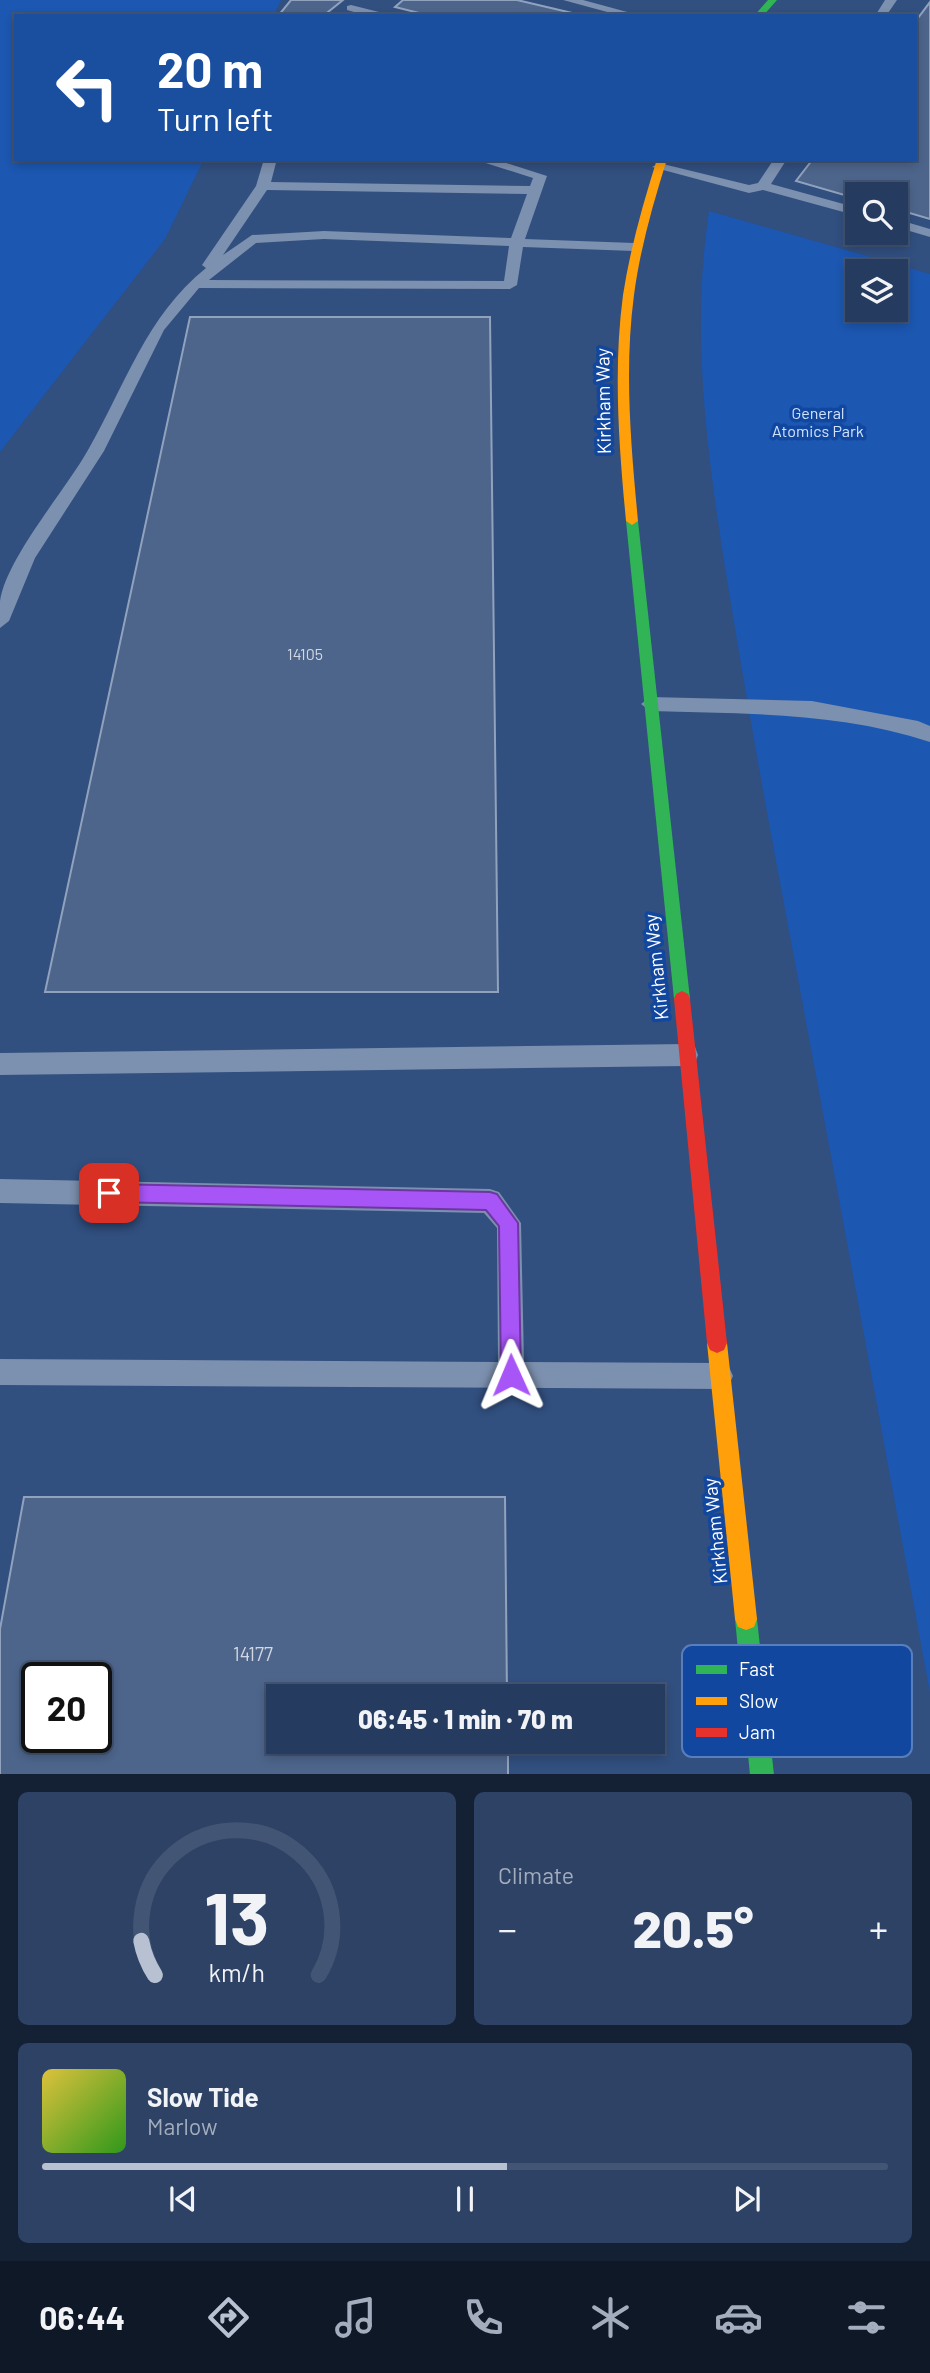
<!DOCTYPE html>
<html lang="en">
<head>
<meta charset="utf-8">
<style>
	body { margin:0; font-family:Barlow,sans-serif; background:#2d4265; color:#f1f3f6; height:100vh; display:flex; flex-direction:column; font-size:26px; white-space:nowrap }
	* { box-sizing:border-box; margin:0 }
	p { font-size:23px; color:#a3adbd }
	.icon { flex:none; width:38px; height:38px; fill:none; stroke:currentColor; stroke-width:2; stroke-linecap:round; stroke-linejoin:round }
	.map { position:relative; height:1774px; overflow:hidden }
	.drawer { display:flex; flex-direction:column; gap:18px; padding:18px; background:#142034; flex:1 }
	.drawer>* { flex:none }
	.guide { position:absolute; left:14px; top:14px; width:903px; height:147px; border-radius:0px; box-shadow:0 4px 10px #0003,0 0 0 2px #425574; background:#1a4fa0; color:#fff; overflow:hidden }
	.buttons { position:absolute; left:845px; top:182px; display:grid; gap:14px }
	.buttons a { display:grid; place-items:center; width:63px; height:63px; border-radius:0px; background:#253b5f; box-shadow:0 4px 10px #0003,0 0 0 2px #425574; font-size:35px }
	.speed { position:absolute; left:21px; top:1662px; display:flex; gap:14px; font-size:35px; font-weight:700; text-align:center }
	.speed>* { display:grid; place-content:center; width:91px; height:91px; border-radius:50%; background:#253b5f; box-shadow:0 4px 10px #0003,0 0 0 2px #425574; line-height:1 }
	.speed .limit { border:4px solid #111; border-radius:10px; background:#fff; color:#111 }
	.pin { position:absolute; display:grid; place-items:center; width:60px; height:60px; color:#fff; margin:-30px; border-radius:14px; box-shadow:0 4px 10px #0006 }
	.me { position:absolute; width:77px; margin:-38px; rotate:359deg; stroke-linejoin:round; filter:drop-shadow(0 0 5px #0008) }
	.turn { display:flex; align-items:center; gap:24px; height:147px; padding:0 28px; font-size:32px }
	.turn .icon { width:91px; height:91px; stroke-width:2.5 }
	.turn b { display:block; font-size:49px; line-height:60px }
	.big { font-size:52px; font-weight:800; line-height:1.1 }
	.drawer .tile { flex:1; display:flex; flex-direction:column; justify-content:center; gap:10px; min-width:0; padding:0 24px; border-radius:10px; background:#2d4265 }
	.drawer .dial { align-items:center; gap:0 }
	.dial svg { height:182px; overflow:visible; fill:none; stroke:#425574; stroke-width:7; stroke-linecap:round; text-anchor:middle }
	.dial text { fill:#f1f3f6; stroke:none }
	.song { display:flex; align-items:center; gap:21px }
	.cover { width:84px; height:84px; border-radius:10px; background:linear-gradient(135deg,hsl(50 70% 55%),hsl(110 70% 35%)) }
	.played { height:7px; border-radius:4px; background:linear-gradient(90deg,#b7c1d2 55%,#425574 55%) }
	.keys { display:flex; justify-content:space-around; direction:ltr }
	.heat { display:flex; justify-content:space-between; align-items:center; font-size:38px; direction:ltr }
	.drawer .tiles { flex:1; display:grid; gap:18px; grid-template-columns:1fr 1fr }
	.tile:last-child { grid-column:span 2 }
	.trip { position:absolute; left:266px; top:1684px; width:399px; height:70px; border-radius:0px; background:#253b5f; box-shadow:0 4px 10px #0003,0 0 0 2px #425574; font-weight:800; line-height:70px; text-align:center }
	.dock { display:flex; height:112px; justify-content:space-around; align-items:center; background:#0f1826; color:#a3adbd }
	.dock .icon { width:49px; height:49px }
	.dock .on { color:#b7c1d2 }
	.dock b { font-size:32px; color:#f1f3f6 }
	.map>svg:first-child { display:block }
	.green { fill:#1c57b1; fill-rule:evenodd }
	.building { fill:#4d658b; stroke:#91a2bd; stroke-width:2; fill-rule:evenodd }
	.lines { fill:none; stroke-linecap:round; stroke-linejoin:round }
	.lane { fill:#7c90af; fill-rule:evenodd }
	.fast { fill:#30b455; fill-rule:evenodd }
	.slow { fill:#ff9f0a; fill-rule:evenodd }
	.jam { fill:#e5322d; fill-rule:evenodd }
	.route { fill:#a855f7; stroke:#6d37a1; stroke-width:2 }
	.labels { text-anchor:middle; stroke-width:7; stroke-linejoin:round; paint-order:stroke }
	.far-park-label { font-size:16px; fill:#d1e3fe; stroke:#11479f }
	.number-label { font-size:16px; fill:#d2d8e2 }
	.street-label { font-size:19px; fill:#fff; stroke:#11479f }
	.near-number-label { font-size:19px; fill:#d2d8e2 }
	.key { fill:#11479f; stroke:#587ebc; stroke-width:2 }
	.key-label { font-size:19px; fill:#fff }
</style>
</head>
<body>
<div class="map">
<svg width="930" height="1775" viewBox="0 0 930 1775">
	<rect width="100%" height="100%" fill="#314f7f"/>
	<g class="green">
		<path d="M0,0H281L273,16H16V159H204L165,239L0,452Z"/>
		<path d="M709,211L930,274V1693C879,1416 828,1138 776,861C759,770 743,678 728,586C708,461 690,337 709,211ZM858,271H896V310H858Z"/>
	</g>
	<g class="building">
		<path d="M291,0H343L323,16H278Z"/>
		<path d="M403,0H517L585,16H431L395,7Z"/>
		<path d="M930,2V219L896,209V194H858V199L796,181L813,159H915V22Z"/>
		<path d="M190,317H490L498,992H45Z"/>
		<path d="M24,1497H505L507,1696H278V1741H508V1775H0V1629ZM37,1678H96V1738H37Z"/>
	</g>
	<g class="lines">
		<g class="lane">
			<path d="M563,0H583L642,16H622Z"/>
			<path d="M885,0H897L886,16H875Z"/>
			<path d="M351,5L387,14L388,16H368L347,10V6Z"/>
			<path d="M264,159H277L271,182L530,186L533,178L473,159H494L547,176L525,239L634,243L641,247L634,251L523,247L517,285L510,289L199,288L164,330L104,451L35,558L9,621L0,628C0,619 0,609 0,601C7,557 65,491 88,450C125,386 146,316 206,268L202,265L256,186ZM267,190L527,194L511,238L324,231L252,235L223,255ZM324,239L509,246L504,281L209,280L256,243Z"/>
			<path d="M774,159H787L771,184L858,208V216L763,190L749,193L652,167L659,163L749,185L758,183Z"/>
			<path d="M896,219L930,229V237L896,227Z"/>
			<path d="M650,697L812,701L918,721L930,726V742C839,712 745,714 650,711L641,704Z"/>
			<path d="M687,1044L695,1047L698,1055L695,1063L687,1066L0,1075V1053Z"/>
			<path d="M0,1179L490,1189L499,1192L521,1223L524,1362L720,1363L729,1367L733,1376L729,1385L720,1389L0,1385V1359L498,1362L497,1228L484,1213L0,1203Z"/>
		</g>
		<g class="fast">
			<path d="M768,0H777L763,16H754Z"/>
			<path d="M632,517L638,521L690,999L688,1004L682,1007L676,1004L674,999L626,521Z"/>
			<path d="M746,1608L754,1611L757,1619L774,1775H750L735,1619L738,1611Z"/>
		</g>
		<g class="slow">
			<path d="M657,159H667C653,204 640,249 634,295C624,370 631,446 638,521L632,525L626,521C619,446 613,370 623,295C630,249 643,204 657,159Z"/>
			<path d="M717,1333L724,1336L727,1343L757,1619L754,1627L746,1630L738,1627L735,1619L707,1343L710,1336Z"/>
		</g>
		<path class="jam" d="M682,991L688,994L690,999L727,1343L724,1350L717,1353L710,1350L707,1343L674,999L676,994Z"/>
	</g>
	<path class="route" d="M109,1184L490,1192L497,1194L518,1223L521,1375L518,1382L511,1385L504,1382L501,1375L499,1226L486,1210L109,1202L102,1200L100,1193L102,1186Z"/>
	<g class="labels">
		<g class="far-park-label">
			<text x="818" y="419">General<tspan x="818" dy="18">Atomics Park</tspan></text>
		</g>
		<g class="number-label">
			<text x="305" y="660">14105</text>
		</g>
		<g class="street-label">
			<text transform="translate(603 401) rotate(-91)" y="7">Kirkham Way</text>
			<text transform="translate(656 967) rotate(-96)" y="7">Kirkham Way</text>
			<text transform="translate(715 1531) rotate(-96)" y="7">Kirkham Way</text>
		</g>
		<g class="near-number-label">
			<text x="253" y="1661">14177</text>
		</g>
	</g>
	<rect x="682" y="1645" width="230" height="112" rx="10" class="key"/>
	<rect x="696" y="1665" width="31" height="9" fill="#30b455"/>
	<rect x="696" y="1697" width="31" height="8" fill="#ff9f0a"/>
	<rect x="696" y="1728" width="31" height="9" fill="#e5322d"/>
	<g class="key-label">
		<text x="739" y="1676">Fast</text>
		<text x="739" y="1708">Slow</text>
		<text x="739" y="1739">Jam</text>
	</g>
</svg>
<div class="buttons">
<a><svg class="icon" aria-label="search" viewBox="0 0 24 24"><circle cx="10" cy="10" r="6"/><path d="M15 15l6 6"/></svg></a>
<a><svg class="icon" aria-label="layers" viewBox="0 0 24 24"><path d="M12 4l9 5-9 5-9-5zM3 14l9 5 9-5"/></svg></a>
</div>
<div class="speed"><div class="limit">20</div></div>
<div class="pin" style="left:109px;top:1193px;background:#d93025"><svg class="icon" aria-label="arrive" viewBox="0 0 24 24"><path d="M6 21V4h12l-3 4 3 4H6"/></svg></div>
<svg class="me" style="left:511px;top:1375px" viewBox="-20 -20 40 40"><path d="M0-17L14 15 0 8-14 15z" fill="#a855f7" stroke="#fff" stroke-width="4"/></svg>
<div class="trip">06:45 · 1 min · 70 m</div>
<div class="guide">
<div class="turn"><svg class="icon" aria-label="left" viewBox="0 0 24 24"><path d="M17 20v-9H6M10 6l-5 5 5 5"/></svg><div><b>20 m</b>Turn left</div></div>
</div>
</div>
<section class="drawer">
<div class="tiles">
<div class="tile dial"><svg viewBox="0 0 100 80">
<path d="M14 69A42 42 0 1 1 86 69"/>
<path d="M14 69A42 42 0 0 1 8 54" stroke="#b7c1d2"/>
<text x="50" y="56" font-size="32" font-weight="700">13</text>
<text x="50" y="72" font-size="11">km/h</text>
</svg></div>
<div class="tile"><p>Climate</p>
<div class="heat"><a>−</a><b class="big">20.5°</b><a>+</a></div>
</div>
<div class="tile">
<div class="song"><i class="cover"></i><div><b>Slow Tide</b><p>Marlow</p></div></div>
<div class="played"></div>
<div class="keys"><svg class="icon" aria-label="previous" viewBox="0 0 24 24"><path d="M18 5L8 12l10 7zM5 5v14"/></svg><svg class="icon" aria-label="pause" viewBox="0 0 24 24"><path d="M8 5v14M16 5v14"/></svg><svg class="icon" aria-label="next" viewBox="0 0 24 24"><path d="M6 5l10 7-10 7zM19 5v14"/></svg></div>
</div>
</div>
</section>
<nav class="dock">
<b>06:44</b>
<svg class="icon on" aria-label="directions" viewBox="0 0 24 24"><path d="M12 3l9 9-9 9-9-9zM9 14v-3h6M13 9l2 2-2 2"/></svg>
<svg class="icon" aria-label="music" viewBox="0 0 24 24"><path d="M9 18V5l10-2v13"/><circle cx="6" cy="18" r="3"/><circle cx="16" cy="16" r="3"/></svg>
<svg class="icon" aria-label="phone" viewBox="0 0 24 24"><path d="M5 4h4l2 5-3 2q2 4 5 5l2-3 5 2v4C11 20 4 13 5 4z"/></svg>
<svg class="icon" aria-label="climate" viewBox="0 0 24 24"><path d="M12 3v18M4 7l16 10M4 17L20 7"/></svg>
<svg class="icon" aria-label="car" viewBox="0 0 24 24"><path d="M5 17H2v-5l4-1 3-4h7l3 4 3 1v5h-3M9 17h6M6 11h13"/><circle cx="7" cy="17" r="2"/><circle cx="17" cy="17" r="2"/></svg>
<svg class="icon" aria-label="filters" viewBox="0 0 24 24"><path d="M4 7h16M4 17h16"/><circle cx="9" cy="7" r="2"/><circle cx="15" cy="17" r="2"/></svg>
</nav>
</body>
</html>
